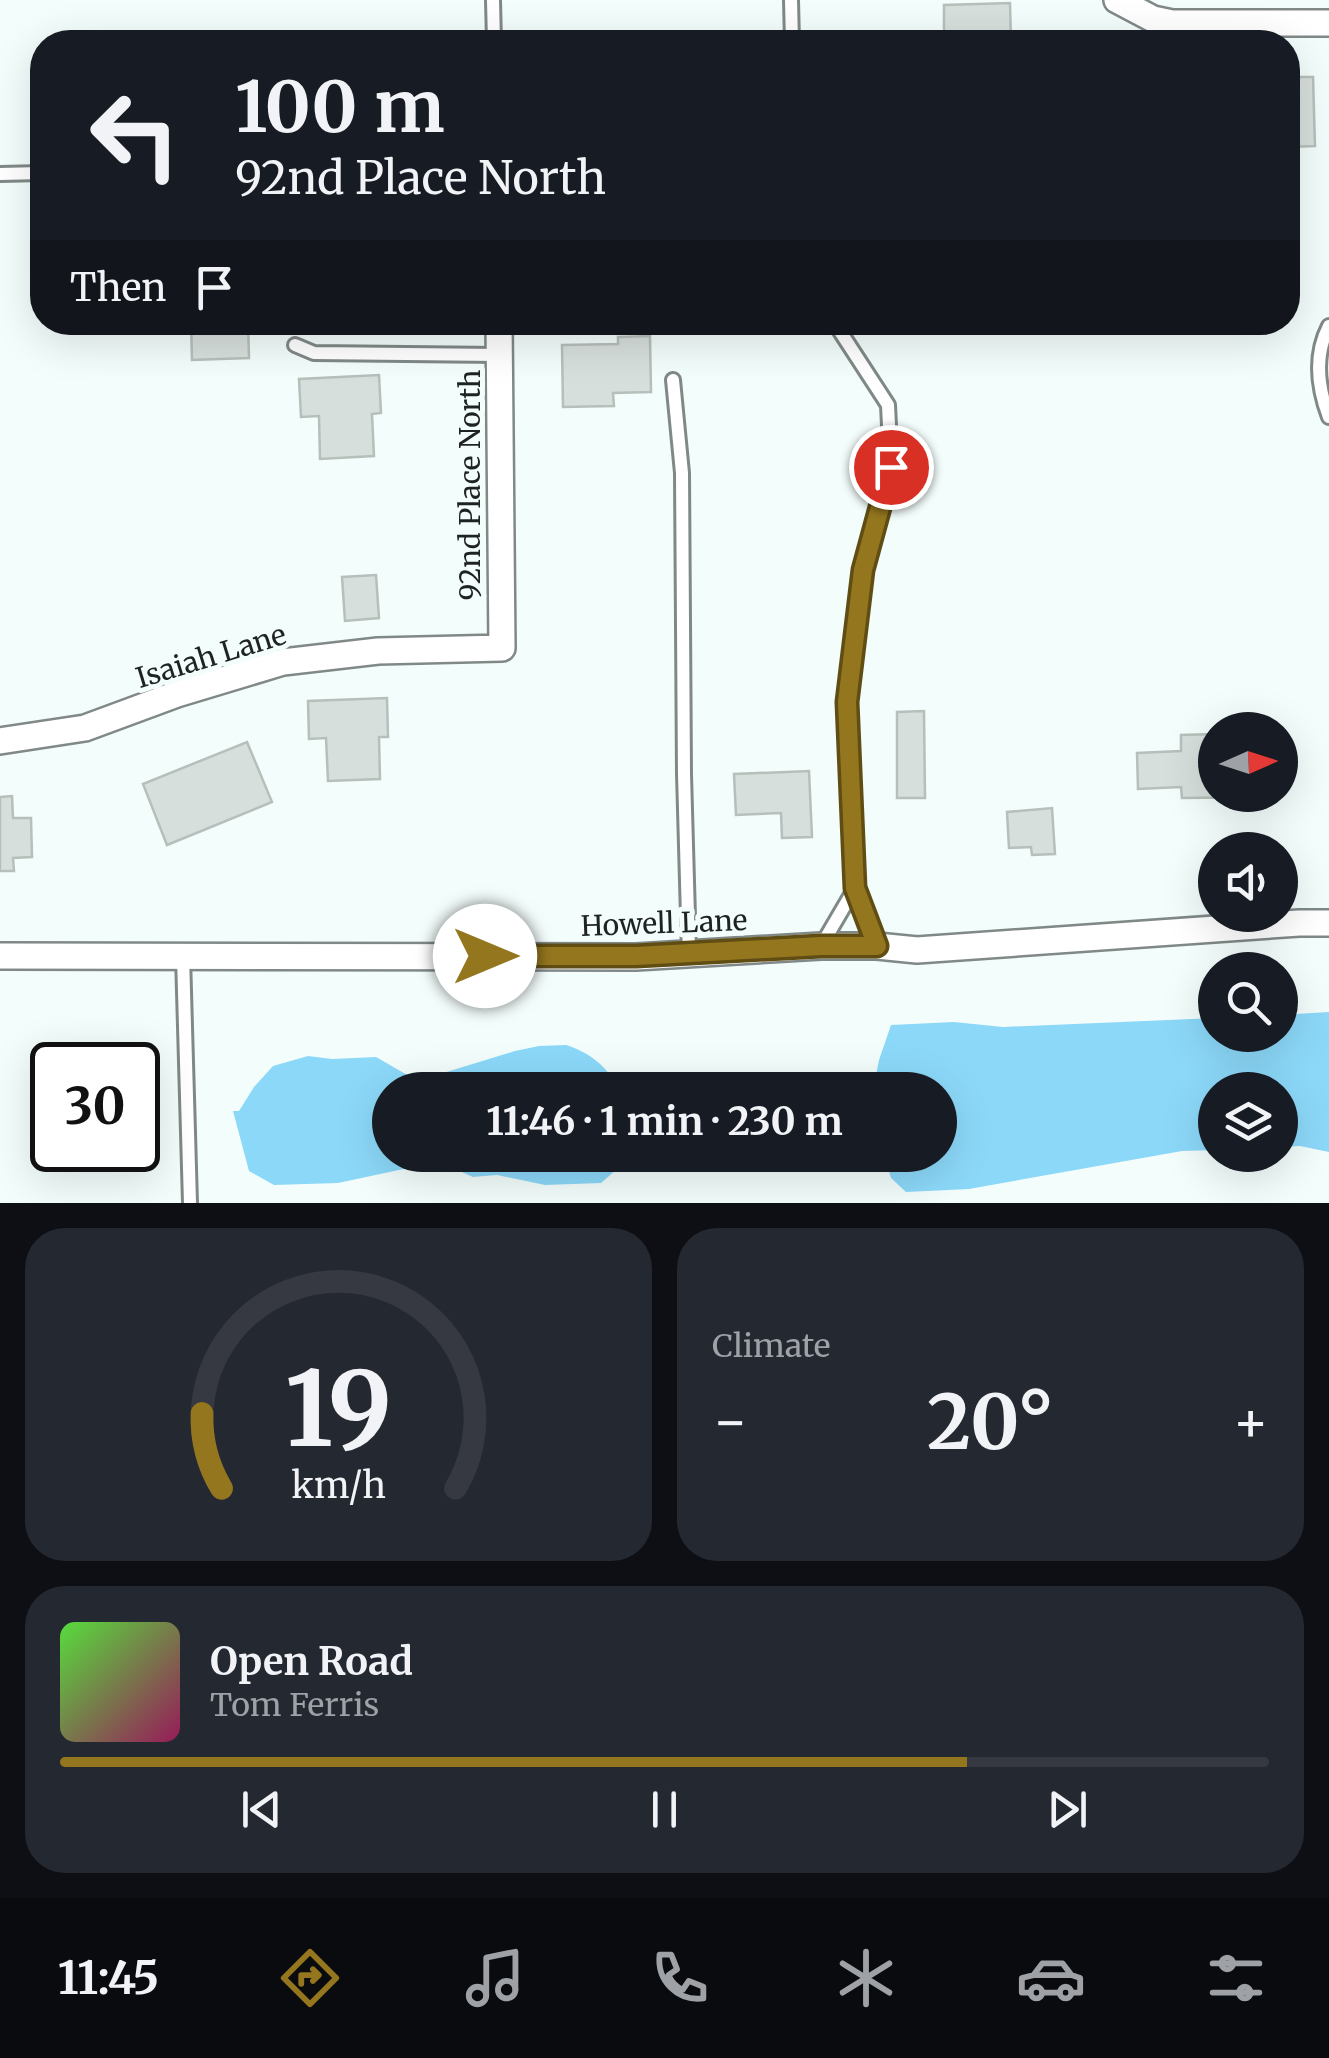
<!DOCTYPE html>
<html lang="en">
<head>
<meta charset="utf-8">
<style>
	body { margin:0; font-family:Merriweather,serif; background:#242831; color:#f1f3f6; height:100vh; display:flex; flex-direction:column; font-size:38px; white-space:nowrap }
	* { box-sizing:border-box; margin:0 }
	p { font-size:32px; color:#9ea1a6 }
	.icon { flex:none; width:55px; height:55px; fill:none; stroke:currentColor; stroke-width:2; stroke-linecap:round; stroke-linejoin:round }
	.map { position:relative; height:1203px; overflow:hidden }
	.details { display:flex; flex-direction:column; gap:25px; padding:25px; background:#0d0f14; flex:1 }
	.details>* { flex:none }
	.guide { position:absolute; left:30px; top:30px; width:1270px; height:305px; border-radius:40px; box-shadow:0 10px 40px #0002; background:#171b24; color:#f1f3f6; overflow:hidden }
	.needle { width:65px; rotate:87deg }
	.tools { position:absolute; left:1198px; top:712px; display:grid; gap:20px }
	.tools a { display:grid; place-items:center; width:100px; height:100px; border-radius:50%; background:#171b24; box-shadow:0 10px 40px #0002; font-size:50px }
	.speed { position:absolute; left:30px; top:1042px; display:flex; gap:20px; font-size:50px; font-weight:700; text-align:center }
	.speed>* { display:grid; place-content:center; width:130px; height:130px; border-radius:50%; background:#171b24; box-shadow:0 10px 40px #0002; line-height:1 }
	.speed .limit { border:5px solid #111; border-radius:15px; background:#fff; color:#111 }
	.pin { position:absolute; display:grid; place-items:center; width:85px; height:85px; color:#fff; margin:-42px; border:5px solid #fff; border-radius:50%; box-shadow:0 2px 10px #0007 }
	.me { position:absolute; width:110px; margin:-55px; rotate:90deg; stroke-linejoin:round; filter:drop-shadow(0 0 8px #0008) }
	.turn { display:flex; align-items:center; gap:35px; height:210px; padding:0 40px; font-size:45px }
	.turn .icon { width:130px; height:130px; stroke-width:2.5 }
	.turn b { display:block; font-size:70px; line-height:85px }
	.then { display:flex; align-items:center; height:95px; padding:0 40px; background:#0003; gap:20px; font-size:38px }
	.big { font-size:75px; font-weight:700; line-height:1.1 }
	.details .card { flex:1; display:flex; flex-direction:column; justify-content:center; gap:15px; min-width:0; padding:0 35px; border-radius:40px; background:#242831 }
	.details .dial { align-items:center; gap:0 }
	.dial svg { height:260px; overflow:visible; fill:none; stroke:#363941; stroke-width:7; stroke-linecap:round; text-anchor:middle }
	.dial text { fill:#f1f3f6; stroke:none }
	.song { display:flex; align-items:center; gap:30px }
	.cover { width:120px; height:120px; border-radius:15px; background:linear-gradient(135deg,hsl(110 70% 55%),hsl(330 70% 35%)) }
	.played { height:10px; border-radius:5px; background:linear-gradient(90deg,#94761e 75%,#363941 75%) }
	.keys { display:flex; justify-content:space-around; direction:ltr }
	.heat { display:flex; justify-content:space-between; align-items:center; font-size:55px; direction:ltr }
	.details .tiles { flex:1; display:grid; gap:25px; grid-template-columns:1fr 1fr }
	.card:last-child { grid-column:span 2 }
	.trip { position:absolute; left:372px; top:1072px; width:585px; height:100px; border-radius:50px; background:#171b24; box-shadow:0 10px 40px #0002; font-weight:700; line-height:100px; text-align:center }
	.dock { display:flex; height:160px; justify-content:space-around; align-items:center; background:#090b0e; color:#9ea1a6 }
	.dock .icon { width:70px; height:70px }
	.dock .on { color:#94761e }
	.dock b { font-size:45px; color:#f1f3f6 }
	.map>svg:first-child { display:block }
	.water { fill:#8cd8f9 }
	.building { fill:#d7dfdc; stroke:#b7bfbb; stroke-width:2.5 }
	.lines { fill:none; stroke-linecap:round; stroke-linejoin:round }
	.service-casing { stroke:#808988; stroke-width:18 }
	.minor-casing { stroke:#808988; stroke-width:30 }
	.service { stroke:#fff; stroke-width:12 }
	.minor { stroke:#fff; stroke-width:25 }
	.route-casing { stroke:#604d14; stroke-width:25 }
	.route { stroke:#94761e; stroke-width:18 }
	.labels { text-anchor:middle; stroke-width:10; stroke-linejoin:round; paint-order:stroke }
	.street-label { font-size:28px; fill:#1f2222; stroke:#f3fdfb }
</style>
</head>
<body>
<div class="map">
<svg width="1329" height="1203" viewBox="0 0 1329 1203">
	<rect width="100%" height="100%" fill="#f3fdfb"/>
	<g class="water">
		<path d="M1329,1012V1152L1300,1146L1280,1147V1090H1215V1150L1182,1151L969,1189L906,1192L891,1178L884,1155H940V1090H873L879,1060L891,1025L954,1022L1003,1027L1215,1018V1035H1280V1015Z"/>
		<path d="M566,1045C591,1053 608,1067 619,1090H390V1155H633L601,1183L545,1185L497,1175L473,1177L448,1166L413,1167L338,1183L274,1185L249,1171L233,1111H239L254,1087L273,1066L308,1056L332,1059L376,1057L409,1076L440,1074L515,1051L539,1046Z"/>
	</g>
	<g class="building">
		<path d="M1010,3L1011,42L944,41V5Z"/>
		<path d="M1288,77H1313L1315,146L1288,147Z"/>
		<path d="M191,322H248L249,358L192,360Z"/>
		<path d="M650,336L651,392L613,393L614,406L563,407L562,345L618,344V337Z"/>
		<path d="M379,375L381,413L372,414L374,456L320,459L319,416L301,417L299,379Z"/>
		<path d="M376,575L379,618L345,621L342,577Z"/>
		<path d="M387,698L388,737H379L380,779L328,781L326,738L309,739L308,701Z"/>
		<path d="M924,711L925,798H897V712Z"/>
		<path d="M1215,734V795H1274V797L1182,798L1181,787L1138,789L1137,753L1181,751V735Z"/>
		<path d="M247,742L272,802L167,845L143,784Z"/>
		<path d="M809,771L812,837L782,838L781,813L736,815L734,774Z"/>
		<path d="M12,796L13,818H31L32,857L13,858L14,871H0V797Z"/>
		<path d="M1052,808L1055,854L1032,855L1031,847L1009,848L1007,812Z"/>
	</g>
	<g class="lines">
		<g class="service-casing">
			<g id="service">
				<path d="M493,0L494,42"/>
				<path d="M791,0L792,42"/>
				<path d="M0,174L42,173"/>
				<path d="M834,322L888,405L891,467L863,570L847,702L855,888L877,946"/>
				<path d="M1329,326C1314,355 1318,388 1329,417"/>
				<path d="M295,345L314,353L499,355"/>
				<path d="M673,380L682,473L684,774L689,953"/>
				<path d="M821,946L855,888"/>
				<path d="M183,956L190,1203"/>
			</g>
		</g>
		<g class="minor-casing">
			<g id="minor">
				<path d="M1117,0L1153,19L1172,23H1329"/>
				<path d="M0,741L85,728L177,694L283,662L378,651L502,648L499,322"/>
				<path d="M0,956L636,957L821,946H877L917,950L1299,923H1329"/>
			</g>
		</g>
		<use href="#service" class="service"/>
		<use href="#minor" class="minor"/>
	</g>
	<g class="lines">
		<g class="route-casing">
			<path id="route" d="M485,956H636L821,946H877L855,888L847,702L863,570L891,467"/>
		</g>
		<use href="#route" class="route"/>
	</g>
	<g class="labels">
		<g class="street-label">
			<text transform="translate(470 485) rotate(-90)" y="10">92nd Place North</text>
			<text transform="translate(211 656) rotate(-17)" y="10">Isaiah Lane</text>
			<text transform="translate(664 923) rotate(-2)" y="10">Howell Lane</text>
		</g>
	</g>
</svg>
<div class="tools">
<a><svg class="needle" viewBox="-14 -14 28 28"><path d="M0-13l5 13h-10z" fill="#e53935"/><path d="M0 13l5-13h-10z" fill="#9ea1a6"/></svg></a>
<a><svg class="icon" aria-label="sound" viewBox="0 0 24 24"><path d="M4 9h4l5-4v14l-5-4H4zM17 9q2 3 0 6"/></svg></a>
<a><svg class="icon" aria-label="search" viewBox="0 0 24 24"><circle cx="10" cy="10" r="6"/><path d="M15 15l6 6"/></svg></a>
<a><svg class="icon" aria-label="layers" viewBox="0 0 24 24"><path d="M12 4l9 5-9 5-9-5zM3 14l9 5 9-5"/></svg></a>
</div>
<div class="speed"><div class="limit">30</div></div>
<div class="pin" style="left:891px;top:467px;background:#d93025"><svg class="icon" aria-label="arrive" viewBox="0 0 24 24"><path d="M6 21V4h12l-3 4 3 4H6"/></svg></div>
<svg class="me" style="left:485px;top:956px" viewBox="-20 -20 40 40"><circle r="19" fill="#fff"/><path d="M0-13L10 11 0 6-10 11z" fill="#94761e"/></svg>
<div class="trip">11:46 · 1 min · 230 m</div>
<div class="guide">
<div class="turn"><svg class="icon" aria-label="left" viewBox="0 0 24 24"><path d="M17 20v-9H6M10 6l-5 5 5 5"/></svg><div><b>100 m</b>92nd Place North</div></div>
<div class="then">Then<svg class="icon" aria-label="arrive" viewBox="0 0 24 24"><path d="M6 21V4h12l-3 4 3 4H6"/></svg></div>
</div>
</div>
<section class="details">
<div class="tiles">
<div class="card dial"><svg viewBox="0 0 100 80">
<path d="M14 69A42 42 0 1 1 86 69"/>
<path d="M14 69A42 42 0 0 1 8 46" stroke="#94761e"/>
<text x="50" y="56" font-size="32" font-weight="700">19</text>
<text x="50" y="72" font-size="11">km/h</text>
</svg></div>
<div class="card"><p>Climate</p>
<div class="heat"><a>−</a><b class="big">20°</b><a>+</a></div>
</div>
<div class="card">
<div class="song"><i class="cover"></i><div><b>Open Road</b><p>Tom Ferris</p></div></div>
<div class="played"></div>
<div class="keys"><svg class="icon" aria-label="previous" viewBox="0 0 24 24"><path d="M18 5L8 12l10 7zM5 5v14"/></svg><svg class="icon" aria-label="pause" viewBox="0 0 24 24"><path d="M8 5v14M16 5v14"/></svg><svg class="icon" aria-label="next" viewBox="0 0 24 24"><path d="M6 5l10 7-10 7zM19 5v14"/></svg></div>
</div>
</div>
</section>
<nav class="dock">
<b>11:45</b>
<svg class="icon on" aria-label="directions" viewBox="0 0 24 24"><path d="M12 3l9 9-9 9-9-9zM9 14v-3h6M13 9l2 2-2 2"/></svg>
<svg class="icon" aria-label="music" viewBox="0 0 24 24"><path d="M9 18V5l10-2v13"/><circle cx="6" cy="18" r="3"/><circle cx="16" cy="16" r="3"/></svg>
<svg class="icon" aria-label="phone" viewBox="0 0 24 24"><path d="M5 4h4l2 5-3 2q2 4 5 5l2-3 5 2v4C11 20 4 13 5 4z"/></svg>
<svg class="icon" aria-label="climate" viewBox="0 0 24 24"><path d="M12 3v18M4 7l16 10M4 17L20 7"/></svg>
<svg class="icon" aria-label="car" viewBox="0 0 24 24"><path d="M5 17H2v-5l4-1 3-4h7l3 4 3 1v5h-3M9 17h6M6 11h13"/><circle cx="7" cy="17" r="2"/><circle cx="17" cy="17" r="2"/></svg>
<svg class="icon" aria-label="filters" viewBox="0 0 24 24"><path d="M4 7h16M4 17h16"/><circle cx="9" cy="7" r="2"/><circle cx="15" cy="17" r="2"/></svg>
</nav>
</body>
</html>
